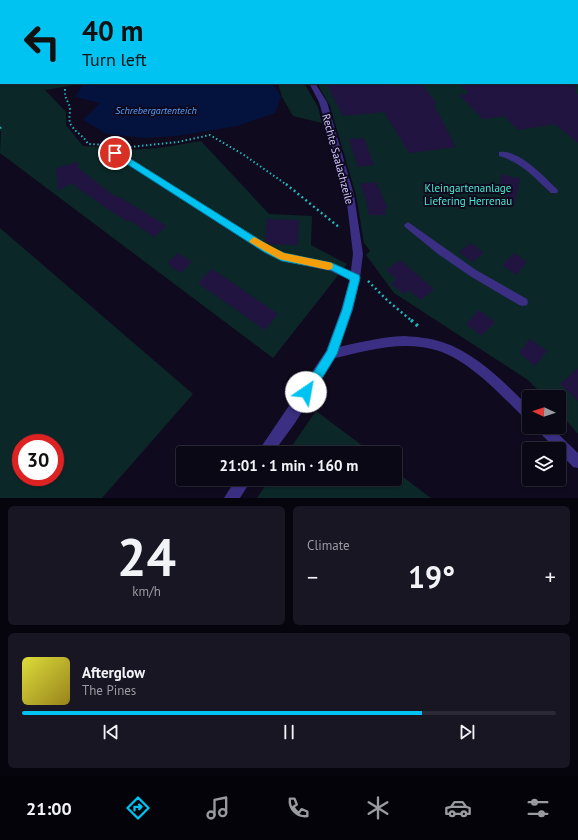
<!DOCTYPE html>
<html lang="en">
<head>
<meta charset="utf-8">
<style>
	body { margin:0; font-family:"PT Sans",sans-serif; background:#191623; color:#f1f3f6; height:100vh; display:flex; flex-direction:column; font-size:15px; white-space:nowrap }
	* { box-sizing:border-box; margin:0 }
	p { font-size:13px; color:#9a9aa1 }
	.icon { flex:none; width:22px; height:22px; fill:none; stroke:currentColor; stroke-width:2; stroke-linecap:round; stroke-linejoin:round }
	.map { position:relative; height:498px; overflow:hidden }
	.drawer { display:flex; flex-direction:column; gap:8px; padding:8px; background:#06040c; flex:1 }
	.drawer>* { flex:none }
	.guide { position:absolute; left:0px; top:0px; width:578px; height:84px; box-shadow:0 1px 3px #0004,0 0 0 1px #2b2935; background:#00c3f1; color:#111; overflow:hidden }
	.needle { width:26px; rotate:273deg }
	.fabs { position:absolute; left:522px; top:390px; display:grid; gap:8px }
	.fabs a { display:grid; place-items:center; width:44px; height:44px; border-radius:4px; background:#0b0816; box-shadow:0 1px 3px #0004,0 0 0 1px #2b2935; font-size:20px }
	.speed { position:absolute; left:12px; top:434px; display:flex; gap:8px; font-size:20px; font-weight:700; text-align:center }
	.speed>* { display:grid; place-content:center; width:52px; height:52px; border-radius:50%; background:#0b0816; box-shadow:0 1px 3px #0004,0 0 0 1px #2b2935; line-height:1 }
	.speed .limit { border:6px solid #d22; background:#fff; color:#111 }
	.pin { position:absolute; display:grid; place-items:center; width:34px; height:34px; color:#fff; margin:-17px; border:2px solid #fff; border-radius:50%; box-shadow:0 1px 4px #0007 }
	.me { position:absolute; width:44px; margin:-22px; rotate:33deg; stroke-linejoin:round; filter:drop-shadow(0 0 3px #0008) }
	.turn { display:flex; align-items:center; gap:14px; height:84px; padding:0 16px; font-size:18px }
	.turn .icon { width:52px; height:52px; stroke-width:2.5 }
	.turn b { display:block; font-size:28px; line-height:34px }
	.big { font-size:30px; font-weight:800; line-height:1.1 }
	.drawer .tile { flex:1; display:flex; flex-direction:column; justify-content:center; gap:6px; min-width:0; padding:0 14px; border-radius:6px; background:#191623 }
	.drawer .dial { align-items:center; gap:0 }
	.dial b { font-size:52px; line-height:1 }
	.song { display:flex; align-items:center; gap:12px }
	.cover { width:48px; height:48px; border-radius:6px; background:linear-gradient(135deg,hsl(60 70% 55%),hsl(50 70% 35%)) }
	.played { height:4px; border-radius:2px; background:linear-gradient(90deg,#00c3f1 75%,#2b2935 75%) }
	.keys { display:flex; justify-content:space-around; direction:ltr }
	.heat { display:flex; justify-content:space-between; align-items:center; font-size:22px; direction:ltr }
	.drawer .tiles { flex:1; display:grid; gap:8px; grid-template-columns:1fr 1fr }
	.tile:last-child { grid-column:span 2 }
	.trip { position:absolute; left:176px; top:446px; width:226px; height:40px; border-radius:4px; background:#0b0816; box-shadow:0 1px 3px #0004,0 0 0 1px #2b2935; font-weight:800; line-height:40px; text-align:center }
	.dock { display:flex; height:64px; justify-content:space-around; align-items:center; background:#040309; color:#9a9aa1 }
	.dock .icon { width:28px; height:28px }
	.dock .current { color:#00c3f1 }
	.dock b { font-size:18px; color:#f1f3f6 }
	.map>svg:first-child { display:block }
	.green { fill:#0c2728; fill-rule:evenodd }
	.water { fill:#04133d }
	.building { fill:#211441 }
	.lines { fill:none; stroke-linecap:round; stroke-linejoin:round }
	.path-far3 { stroke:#20b5b9; stroke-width:1.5; stroke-dasharray:1 2; stroke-linecap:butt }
	.path-far2 { stroke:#20b5b9; stroke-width:2; stroke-dasharray:1.5 2.5; stroke-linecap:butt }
	.path-far1 { stroke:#20b5b9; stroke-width:2.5; stroke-dasharray:2 3; stroke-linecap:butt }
	.path { stroke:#20b5b9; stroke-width:3.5; stroke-dasharray:2.5 4; stroke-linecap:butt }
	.service { fill:#3a2f82; fill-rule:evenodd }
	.minor { fill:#3a2f82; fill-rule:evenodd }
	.route { fill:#00c3f1; stroke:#007f9d }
	.slow { fill:#f59e0b }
	.labels { text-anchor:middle; stroke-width:4; stroke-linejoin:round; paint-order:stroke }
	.far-water-label { font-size:10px; font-style:italic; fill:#54a1ff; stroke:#0f0a1e }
	.street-label { font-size:11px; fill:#d2c6ff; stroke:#0f0a1e }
	.park-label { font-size:11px; fill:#47ebd1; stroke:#0f0a1e }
</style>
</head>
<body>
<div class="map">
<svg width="578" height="498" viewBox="0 0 578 498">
	<rect width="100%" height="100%" fill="#0f0a1e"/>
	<g class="green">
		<path d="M0,0H578V434L559,412V397H545L528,380L394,293L366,255L370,251L364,243L356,195L330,106L317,83H577V1H1V83H85L45,90L66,112V125L83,146L103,147L112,151L159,148L201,141L269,214L312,216L311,245L347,264L273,358L0,153L1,131H0Z"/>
		<path d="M278,83H304L318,107L322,123L293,116L282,97Z"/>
		<path d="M0,228L193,394L102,498H0ZM21,443H55V477H21Z"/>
		<path d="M316,411L372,453H287Z"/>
		<path d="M395,471L431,498H257L270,479H395Z"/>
	</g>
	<path class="water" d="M85,83H273L281,97L275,113L237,126L177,136L145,138L107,134L83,120L100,103L75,97L83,84Z"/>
	<g class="building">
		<path d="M326,83H394V86L421,83L437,104L434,105L456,147L409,153L384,112L343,116Z"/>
		<path d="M459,83H575L576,94H578V143L555,124L518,130L504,116L483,119L459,95L469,94Z"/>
		<path d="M364,138L374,165L358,167L349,139Z"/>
		<path d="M78,162V168L116,197L118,196L167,226L154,237L130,220L129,222L112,212L71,183L58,191L56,168Z"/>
		<path d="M502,174L520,179L514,206L499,187Z"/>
		<path d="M376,182L388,209H384L386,215H369L366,199L360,184Z"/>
		<path d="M267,219L299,220L298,245L269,244L265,241Z"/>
		<path d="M471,243L484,253L472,262L459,252Z"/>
		<path d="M178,253L192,262L180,273L167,263Z"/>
		<path d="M514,253L527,262L516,275L502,265Z"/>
		<path d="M400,260L434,289L421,300L408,290L404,294L391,284L396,279L386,270Z"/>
		<path d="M212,269L278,314L265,330L198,283Z"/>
		<path d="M479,310L495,322L481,336L466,324Z"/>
		<path d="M530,339L547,351L535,366L519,353Z"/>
		<path d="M578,368V401L560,384Z"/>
	</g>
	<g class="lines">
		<path class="path-far3" d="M185,1L187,0"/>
		<g class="path-far2">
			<path d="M65,89C64,100 70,102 70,110C70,115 68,120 71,125C76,133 84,136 88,144L106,145"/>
			<path d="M0,128L2,127"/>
			<path d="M130,147L178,142L210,135L244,155L287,185"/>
		</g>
		<g class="path-far1">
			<path d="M286,184L340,228"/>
			<path d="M368,281L388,301L412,321"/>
		</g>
		<path class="path" d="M411,320L419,327"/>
		<g class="service">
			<path d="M112,151H118L271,247L284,254L332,263L358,275L360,278L358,281L355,282L352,281L330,271L282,261L265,253L112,155Z"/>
			<path d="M499,152C519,149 544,177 557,189L558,191L557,193H551C535,178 521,162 499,156Z"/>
			<path d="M408,222L476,270L527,299L528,302L527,305L523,306L519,305L470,276L438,254L405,227L404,225Z"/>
			<path d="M405,336C417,337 430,338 442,342C476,353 504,382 529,407V421L525,419C502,396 471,362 439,351C404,339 365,351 331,359L327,358L326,354L327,350L331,349C356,343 380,337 405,336Z"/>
			<path d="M536,427H551L578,453V468L573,467L559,452V449H556L538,431Z"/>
		</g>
		<g class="minor">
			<path d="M309,83H315L327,102L354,195L363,254L360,278L353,310L335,358L295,423L273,453H257L326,351L341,310L350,278L353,254L346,195L319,102Z"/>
			<path d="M236,479H252L240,498H224Z"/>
		</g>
	</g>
	<path class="route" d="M113,151H118L271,247L284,253L332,263L359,275L360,278L352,310L337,354L311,396L306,398L302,396L301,392L327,351L342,310L350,280L331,270L282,261L264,252L113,155Z"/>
	<path class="slow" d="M254,237L284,253L328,262L332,263L333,266L332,269L328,270L279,259L251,243L249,241Z"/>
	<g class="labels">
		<g class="far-water-label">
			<text x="156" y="114">Schrebergartenteich</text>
		</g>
		<g class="street-label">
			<text transform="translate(338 159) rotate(75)" y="4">Rechte Saalachzeile</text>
		</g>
		<g class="park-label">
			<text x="468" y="192">Kleingartenanlage<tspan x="468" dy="13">Liefering Herrenau</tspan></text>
		</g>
	</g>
</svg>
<div class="fabs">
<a><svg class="needle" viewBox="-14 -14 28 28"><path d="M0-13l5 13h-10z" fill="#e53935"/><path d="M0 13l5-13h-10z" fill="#9a9aa1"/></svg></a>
<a><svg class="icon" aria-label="layers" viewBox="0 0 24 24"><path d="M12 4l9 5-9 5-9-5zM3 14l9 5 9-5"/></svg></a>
</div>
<div class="speed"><div class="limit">30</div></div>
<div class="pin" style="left:115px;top:153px;background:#d93025"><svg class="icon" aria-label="arrive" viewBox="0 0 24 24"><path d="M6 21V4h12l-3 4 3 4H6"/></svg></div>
<svg class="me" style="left:306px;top:392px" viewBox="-20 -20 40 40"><circle r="19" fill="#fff"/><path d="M0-13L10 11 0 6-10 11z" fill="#00c3f1"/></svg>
<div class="trip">21:01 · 1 min · 160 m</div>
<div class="guide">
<div class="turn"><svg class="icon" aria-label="left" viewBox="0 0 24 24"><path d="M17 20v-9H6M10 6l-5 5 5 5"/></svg><div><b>40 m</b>Turn left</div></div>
</div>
</div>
<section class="drawer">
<div class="tiles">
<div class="tile dial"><b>24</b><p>km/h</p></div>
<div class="tile"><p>Climate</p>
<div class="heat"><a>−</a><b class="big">19°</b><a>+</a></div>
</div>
<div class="tile">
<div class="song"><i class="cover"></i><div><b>Afterglow</b><p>The Pines</p></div></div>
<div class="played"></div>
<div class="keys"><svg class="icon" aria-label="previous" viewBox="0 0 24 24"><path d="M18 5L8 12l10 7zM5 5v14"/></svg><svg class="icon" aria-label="pause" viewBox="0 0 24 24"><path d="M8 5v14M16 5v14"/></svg><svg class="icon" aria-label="next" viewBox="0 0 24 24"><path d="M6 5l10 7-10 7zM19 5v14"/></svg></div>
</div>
</div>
</section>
<nav class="dock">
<b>21:00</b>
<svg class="icon current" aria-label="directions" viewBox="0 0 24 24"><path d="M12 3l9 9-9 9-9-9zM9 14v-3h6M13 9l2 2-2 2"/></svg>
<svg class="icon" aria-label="music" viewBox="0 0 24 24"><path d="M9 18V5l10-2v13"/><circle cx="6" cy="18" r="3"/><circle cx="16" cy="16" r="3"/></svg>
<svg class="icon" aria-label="phone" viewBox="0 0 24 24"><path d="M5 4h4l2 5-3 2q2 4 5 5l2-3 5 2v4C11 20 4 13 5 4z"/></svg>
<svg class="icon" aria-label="climate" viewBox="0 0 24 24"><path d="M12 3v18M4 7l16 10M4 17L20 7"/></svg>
<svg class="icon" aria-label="car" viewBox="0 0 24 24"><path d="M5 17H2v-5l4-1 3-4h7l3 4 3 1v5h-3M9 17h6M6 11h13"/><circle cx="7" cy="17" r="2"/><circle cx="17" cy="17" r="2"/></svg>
<svg class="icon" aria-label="filters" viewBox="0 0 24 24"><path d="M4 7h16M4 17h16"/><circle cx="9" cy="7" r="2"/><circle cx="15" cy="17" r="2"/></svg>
</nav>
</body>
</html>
